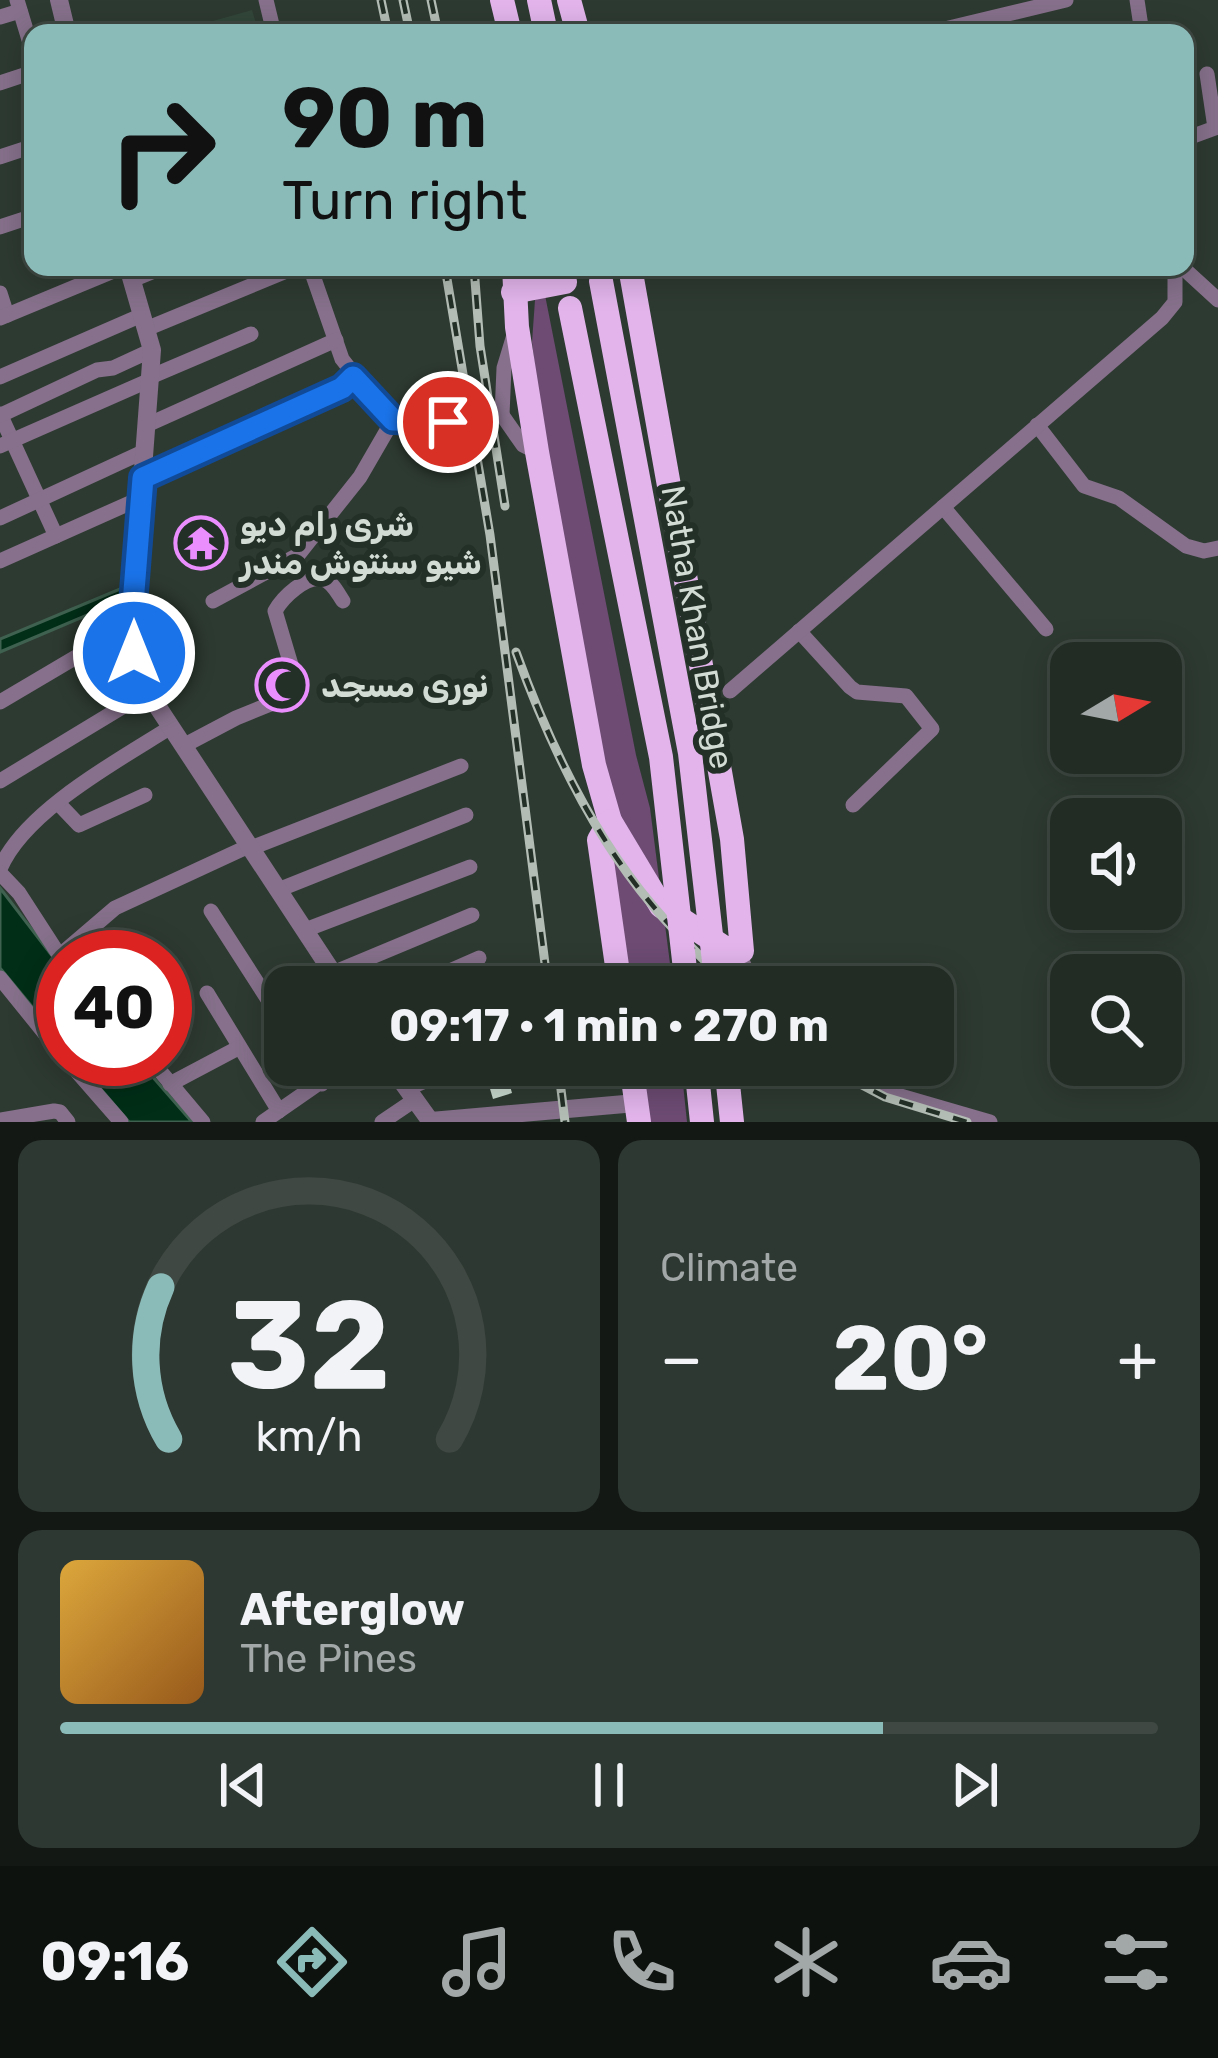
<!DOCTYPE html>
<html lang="en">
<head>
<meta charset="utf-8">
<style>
	body { margin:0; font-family:Rubik,Cairo,sans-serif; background:#2e3832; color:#f1f3f6; height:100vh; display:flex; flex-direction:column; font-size:45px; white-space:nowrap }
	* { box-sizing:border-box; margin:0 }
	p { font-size:39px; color:#a2a7a7 }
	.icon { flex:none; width:66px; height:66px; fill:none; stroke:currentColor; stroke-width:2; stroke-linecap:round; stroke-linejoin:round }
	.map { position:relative; height:1122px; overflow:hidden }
	.details { display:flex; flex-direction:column; gap:18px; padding:18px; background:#131814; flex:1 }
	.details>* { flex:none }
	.top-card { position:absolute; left:24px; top:24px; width:1170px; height:252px; border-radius:24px; box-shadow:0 6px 30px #0003,0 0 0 3px #3f4842; background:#8bbbb9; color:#111; overflow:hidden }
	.needle { width:78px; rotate:80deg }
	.fabs { position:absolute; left:1050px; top:642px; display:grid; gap:24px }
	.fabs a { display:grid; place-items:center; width:132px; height:132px; border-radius:24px; background:#222c25; box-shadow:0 6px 30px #0003,0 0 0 3px #3f4842; font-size:60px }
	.speed { position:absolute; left:36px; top:930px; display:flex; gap:24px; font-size:60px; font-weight:700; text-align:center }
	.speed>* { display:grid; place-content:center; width:156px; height:156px; border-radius:50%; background:#222c25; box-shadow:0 6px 30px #0003,0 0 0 3px #3f4842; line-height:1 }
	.speed .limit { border:18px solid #d22; background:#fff; color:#111 }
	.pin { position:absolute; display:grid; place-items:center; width:102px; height:102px; color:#fff; margin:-51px; border:6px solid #fff; border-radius:50%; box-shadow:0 3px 12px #0007 }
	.me { position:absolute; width:132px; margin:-66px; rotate:0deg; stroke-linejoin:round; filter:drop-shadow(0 0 9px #0008) }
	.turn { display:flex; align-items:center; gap:42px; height:252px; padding:0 60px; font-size:54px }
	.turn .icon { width:156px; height:156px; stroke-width:2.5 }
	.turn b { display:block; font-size:84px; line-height:102px }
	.big { font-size:90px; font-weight:700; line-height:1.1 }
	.details .card { flex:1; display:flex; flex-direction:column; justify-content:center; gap:18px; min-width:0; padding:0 42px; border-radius:24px; background:#2e3832 }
	.details .dial { align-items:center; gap:0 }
	.dial svg { height:312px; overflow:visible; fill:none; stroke:#3f4842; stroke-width:7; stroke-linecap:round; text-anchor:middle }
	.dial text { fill:#f1f3f6; stroke:none }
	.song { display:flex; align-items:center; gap:36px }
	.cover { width:144px; height:144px; border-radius:18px; background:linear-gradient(135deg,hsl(40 70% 55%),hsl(30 70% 35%)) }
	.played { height:12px; border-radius:6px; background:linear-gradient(90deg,#8bbbb9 75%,#3f4842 75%) }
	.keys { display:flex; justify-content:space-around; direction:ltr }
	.heat { display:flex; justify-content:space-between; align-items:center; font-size:66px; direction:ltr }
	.details .tiles { flex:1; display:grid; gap:18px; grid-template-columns:1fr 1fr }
	.card:last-child { grid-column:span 2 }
	.trip { position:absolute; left:264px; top:966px; width:690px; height:120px; border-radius:24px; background:#222c25; box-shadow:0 6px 30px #0003,0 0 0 3px #3f4842; font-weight:700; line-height:120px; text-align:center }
	.dock { display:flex; height:192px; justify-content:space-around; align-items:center; background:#0e120f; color:#a2a7a7 }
	.dock .icon { width:84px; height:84px }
	.dock .current { color:#8bbbb9 }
	.dock b { font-size:54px; color:#f1f3f6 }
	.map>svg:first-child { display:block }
	.built { fill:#324639 }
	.green { fill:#6d4b73 }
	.water { fill:#002e17; stroke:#3f6250; stroke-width:3 }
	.building { fill:#cbdbd0 }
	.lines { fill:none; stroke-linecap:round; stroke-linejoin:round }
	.minor-tunnel { stroke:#46524a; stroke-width:15; stroke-dasharray:15 8; stroke-linecap:butt }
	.minor { stroke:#86708b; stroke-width:15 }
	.tertiary { stroke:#86708b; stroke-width:18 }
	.trunk { stroke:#e2b4eb; stroke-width:24 }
	.rail-casing { stroke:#b3bcb5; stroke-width:9 }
	.rail { stroke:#233027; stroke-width:4.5; stroke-dasharray:14; stroke-linecap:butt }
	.trunk-bridge { stroke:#e2b4eb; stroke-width:24 }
	.route-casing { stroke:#114b97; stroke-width:30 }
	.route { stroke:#1a73e8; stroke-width:21 }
	.labels { text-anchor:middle; stroke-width:12; stroke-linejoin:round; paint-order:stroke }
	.poi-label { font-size:33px; font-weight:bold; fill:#d3dbd5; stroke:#233027; text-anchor:start }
	.street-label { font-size:33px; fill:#d3dbd5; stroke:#233027 }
</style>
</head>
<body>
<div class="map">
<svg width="1218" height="1122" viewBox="0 0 1218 1122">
	<rect width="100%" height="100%" fill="#2d3a31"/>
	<path class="built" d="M252,10L259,33H170Z"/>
	<g class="green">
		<path d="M545,295L636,755L650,808L673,987H627L540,413L532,342L535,300Z"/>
		<path d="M637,1065H681L687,1122H644Z"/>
	</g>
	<g class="water">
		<path d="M125,587L123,600L0,652V639Z"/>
		<path d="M0,888L63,970V1044L0,968Z"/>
		<path d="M75,1059H137L192,1122H129Z"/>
	</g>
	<path class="building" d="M483,1065H504L512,1093L493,1099Z"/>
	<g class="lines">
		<path class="minor-tunnel" d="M448,422L497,415"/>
		<g class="minor">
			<path d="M17,0L33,53"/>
			<path d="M266,0L274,33"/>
			<path d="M1137,0L1142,33"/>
			<path d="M0,17L20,11"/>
			<path d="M928,33L1066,0"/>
			<path d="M0,83L33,72"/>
			<path d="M1185,139L1215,128L1207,74"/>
			<path d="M0,157L33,146"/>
			<path d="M0,227L33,216"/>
			<path d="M310,267L342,359L385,414L401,422H448"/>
			<path d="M1182,267L1218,300"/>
			<path d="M132,280L164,267"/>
			<path d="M0,293L7,315"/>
			<path d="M0,318L123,267"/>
			<path d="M146,329L296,267"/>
			<path d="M0,377L142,315"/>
			<path d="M150,377L251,334"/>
			<path d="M0,414L56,536"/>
			<path d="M1,415L97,370L113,368L152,350"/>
			<path d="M497,415H502L523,445L537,452"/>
			<path d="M502,415L504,368L514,335"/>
			<path d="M147,425L336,340"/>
			<path d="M1037,425L1084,486L1119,498L1186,546L1204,551L1218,548"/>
			<path d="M0,446L150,380"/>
			<path d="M143,478L342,388L354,377"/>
			<path d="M943,507L1046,629"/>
			<path d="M0,518L145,451"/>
			<path d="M0,561L141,498"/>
			<path d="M213,601L298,555L360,477L393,420"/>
			<path d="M799,631L850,687L857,692L906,696L932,729L853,805"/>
			<path d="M730,691L1162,318L1175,302V267"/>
			<path d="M0,702L110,637L131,629"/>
			<path d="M183,746L236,718L295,694L297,685L275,611C283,597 306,575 323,579C333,582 338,594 343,601"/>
			<path d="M0,781L147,692"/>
			<path d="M58,803L79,825L145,795"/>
			<path d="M251,848L461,766"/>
			<path d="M0,869C24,811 119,760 171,727"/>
			<path d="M0,873L19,893L63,961"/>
			<path d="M278,890L466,815"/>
			<path d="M211,911L285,1026"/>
			<path d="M305,930L470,867"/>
			<path d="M739,953L753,987"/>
			<path d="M59,956L115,908L249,846"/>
			<path d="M333,973L472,915"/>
			<path d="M0,978L63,1056"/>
			<path d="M413,987L479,958"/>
			<path d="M207,993L279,1111"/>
			<path d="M66,1059L121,1122"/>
			<path d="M150,1059L203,1122"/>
			<path d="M310,1065L322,1084"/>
			<path d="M831,1065L890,1093L990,1122"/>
			<path d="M170,1084L238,1048"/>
			<path d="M407,1089L462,1065"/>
			<path d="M0,1120L54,1111L60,1112L68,1122"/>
			<path d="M263,1122L345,1065"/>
			<path d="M382,1122L416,1099"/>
		</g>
		<g class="tertiary">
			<path d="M59,0L67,33"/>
			<path d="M128,267L152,350L131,629L144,686L342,987"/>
			<path d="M390,1065L431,1122"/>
			<path d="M431,1121L636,1103"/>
		</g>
		<g class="trunk">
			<path d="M502,0L510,33"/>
			<path d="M539,0L546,33"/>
			<path d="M569,0L578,33"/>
			<path d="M514,267L517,327L537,452L594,765L610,821L599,840L620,987"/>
			<path d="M513,292L565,282"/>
			<path d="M610,821L661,906L734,954L742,951L732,839L630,267"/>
			<path d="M631,1065L639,1122"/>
			<path d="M696,1065L702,1122"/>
			<path d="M726,1065L732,1122"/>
		</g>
		<g class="rail-casing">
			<g id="rail">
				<path d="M381,0L388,33"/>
				<path d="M403,0L410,33"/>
				<path d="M431,0L438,33"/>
				<path d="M445,267L490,535L548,987"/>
				<path d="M474,267L480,346L505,506"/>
				<path d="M516,652C548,741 592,834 653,906C677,935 705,960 731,987"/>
				<path d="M558,1065L565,1122"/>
				<path d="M824,1065L885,1097L967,1122"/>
			</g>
		</g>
		<use href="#rail" class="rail"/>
		<g class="trunk-bridge">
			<path d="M601,281L690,753L717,987"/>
			<path d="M570,308L661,757L687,987"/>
		</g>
	</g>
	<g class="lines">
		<g class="route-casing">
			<path id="route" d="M134,653L131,629L143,478L342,388L353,377L393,420L448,422"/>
		</g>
		<use href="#route" class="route"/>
	</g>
	<defs>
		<g id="temple-ring" transform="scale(2.7)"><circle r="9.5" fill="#233027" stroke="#ea8dfd" stroke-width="1.5"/><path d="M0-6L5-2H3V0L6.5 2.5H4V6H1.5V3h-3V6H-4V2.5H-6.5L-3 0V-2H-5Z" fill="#ea8dfd"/></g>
		<g id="mosque-ring" transform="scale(2.7)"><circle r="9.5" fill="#233027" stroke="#ea8dfd" stroke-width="1.5"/><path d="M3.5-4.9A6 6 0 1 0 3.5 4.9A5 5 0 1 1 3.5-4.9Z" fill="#ea8dfd"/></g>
	</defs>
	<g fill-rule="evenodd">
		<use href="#temple-ring" x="201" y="543"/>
		<use href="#mosque-ring" x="282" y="685"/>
	</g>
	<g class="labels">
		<g class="poi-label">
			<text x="240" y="536">شری رام دیو<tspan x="240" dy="38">شیو سنتوش مندر</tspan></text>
			<text x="321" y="697">نوری مسجد</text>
		</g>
		<g class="street-label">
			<text transform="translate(698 627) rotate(80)" y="12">Natha Khan Bridge</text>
		</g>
	</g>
</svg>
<div class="fabs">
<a><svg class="needle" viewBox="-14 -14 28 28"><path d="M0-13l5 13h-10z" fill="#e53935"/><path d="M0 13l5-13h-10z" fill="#a2a7a7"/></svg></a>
<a><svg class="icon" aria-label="sound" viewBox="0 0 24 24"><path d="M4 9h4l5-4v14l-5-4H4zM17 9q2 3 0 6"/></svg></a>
<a><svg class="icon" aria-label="search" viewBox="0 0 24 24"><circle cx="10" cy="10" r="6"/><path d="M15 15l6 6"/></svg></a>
</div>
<div class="speed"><div class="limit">40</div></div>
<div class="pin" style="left:448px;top:422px;background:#d93025"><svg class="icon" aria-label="arrive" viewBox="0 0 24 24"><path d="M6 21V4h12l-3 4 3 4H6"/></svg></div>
<svg class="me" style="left:134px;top:653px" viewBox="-20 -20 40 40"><circle r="17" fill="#1a73e8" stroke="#fff" stroke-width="3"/><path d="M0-11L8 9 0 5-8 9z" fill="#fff"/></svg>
<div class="trip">09:17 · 1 min · 270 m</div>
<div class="top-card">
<div class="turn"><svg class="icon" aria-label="right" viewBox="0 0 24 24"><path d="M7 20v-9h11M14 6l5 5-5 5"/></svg><div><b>90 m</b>Turn right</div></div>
</div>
</div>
<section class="details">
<div class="tiles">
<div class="card dial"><svg viewBox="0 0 100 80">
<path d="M14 69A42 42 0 1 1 86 69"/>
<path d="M14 69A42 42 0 0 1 12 30" stroke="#8bbbb9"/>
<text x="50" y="56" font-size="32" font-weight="700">32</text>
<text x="50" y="72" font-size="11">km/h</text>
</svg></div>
<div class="card"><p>Climate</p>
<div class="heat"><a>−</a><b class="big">20°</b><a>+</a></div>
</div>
<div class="card">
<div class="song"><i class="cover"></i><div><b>Afterglow</b><p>The Pines</p></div></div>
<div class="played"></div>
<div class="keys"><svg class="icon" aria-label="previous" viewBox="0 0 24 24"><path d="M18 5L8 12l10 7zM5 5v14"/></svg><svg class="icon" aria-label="pause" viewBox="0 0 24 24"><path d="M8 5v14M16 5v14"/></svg><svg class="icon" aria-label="next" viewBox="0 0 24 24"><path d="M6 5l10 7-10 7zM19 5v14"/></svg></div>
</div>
</div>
</section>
<nav class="dock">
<b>09:16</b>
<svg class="icon current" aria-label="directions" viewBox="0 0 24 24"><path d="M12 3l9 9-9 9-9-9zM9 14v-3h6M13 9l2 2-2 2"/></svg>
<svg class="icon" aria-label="music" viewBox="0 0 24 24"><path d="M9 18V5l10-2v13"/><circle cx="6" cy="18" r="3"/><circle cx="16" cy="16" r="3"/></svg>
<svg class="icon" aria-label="phone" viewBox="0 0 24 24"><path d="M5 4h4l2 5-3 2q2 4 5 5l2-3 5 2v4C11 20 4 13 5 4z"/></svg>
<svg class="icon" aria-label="climate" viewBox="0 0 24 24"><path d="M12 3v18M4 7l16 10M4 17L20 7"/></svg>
<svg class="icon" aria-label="car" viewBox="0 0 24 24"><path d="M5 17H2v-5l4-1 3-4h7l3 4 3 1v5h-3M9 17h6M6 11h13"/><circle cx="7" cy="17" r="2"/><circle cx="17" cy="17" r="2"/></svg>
<svg class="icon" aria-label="filters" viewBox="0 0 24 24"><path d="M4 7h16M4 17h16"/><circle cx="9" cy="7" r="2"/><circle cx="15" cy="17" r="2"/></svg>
</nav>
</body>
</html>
